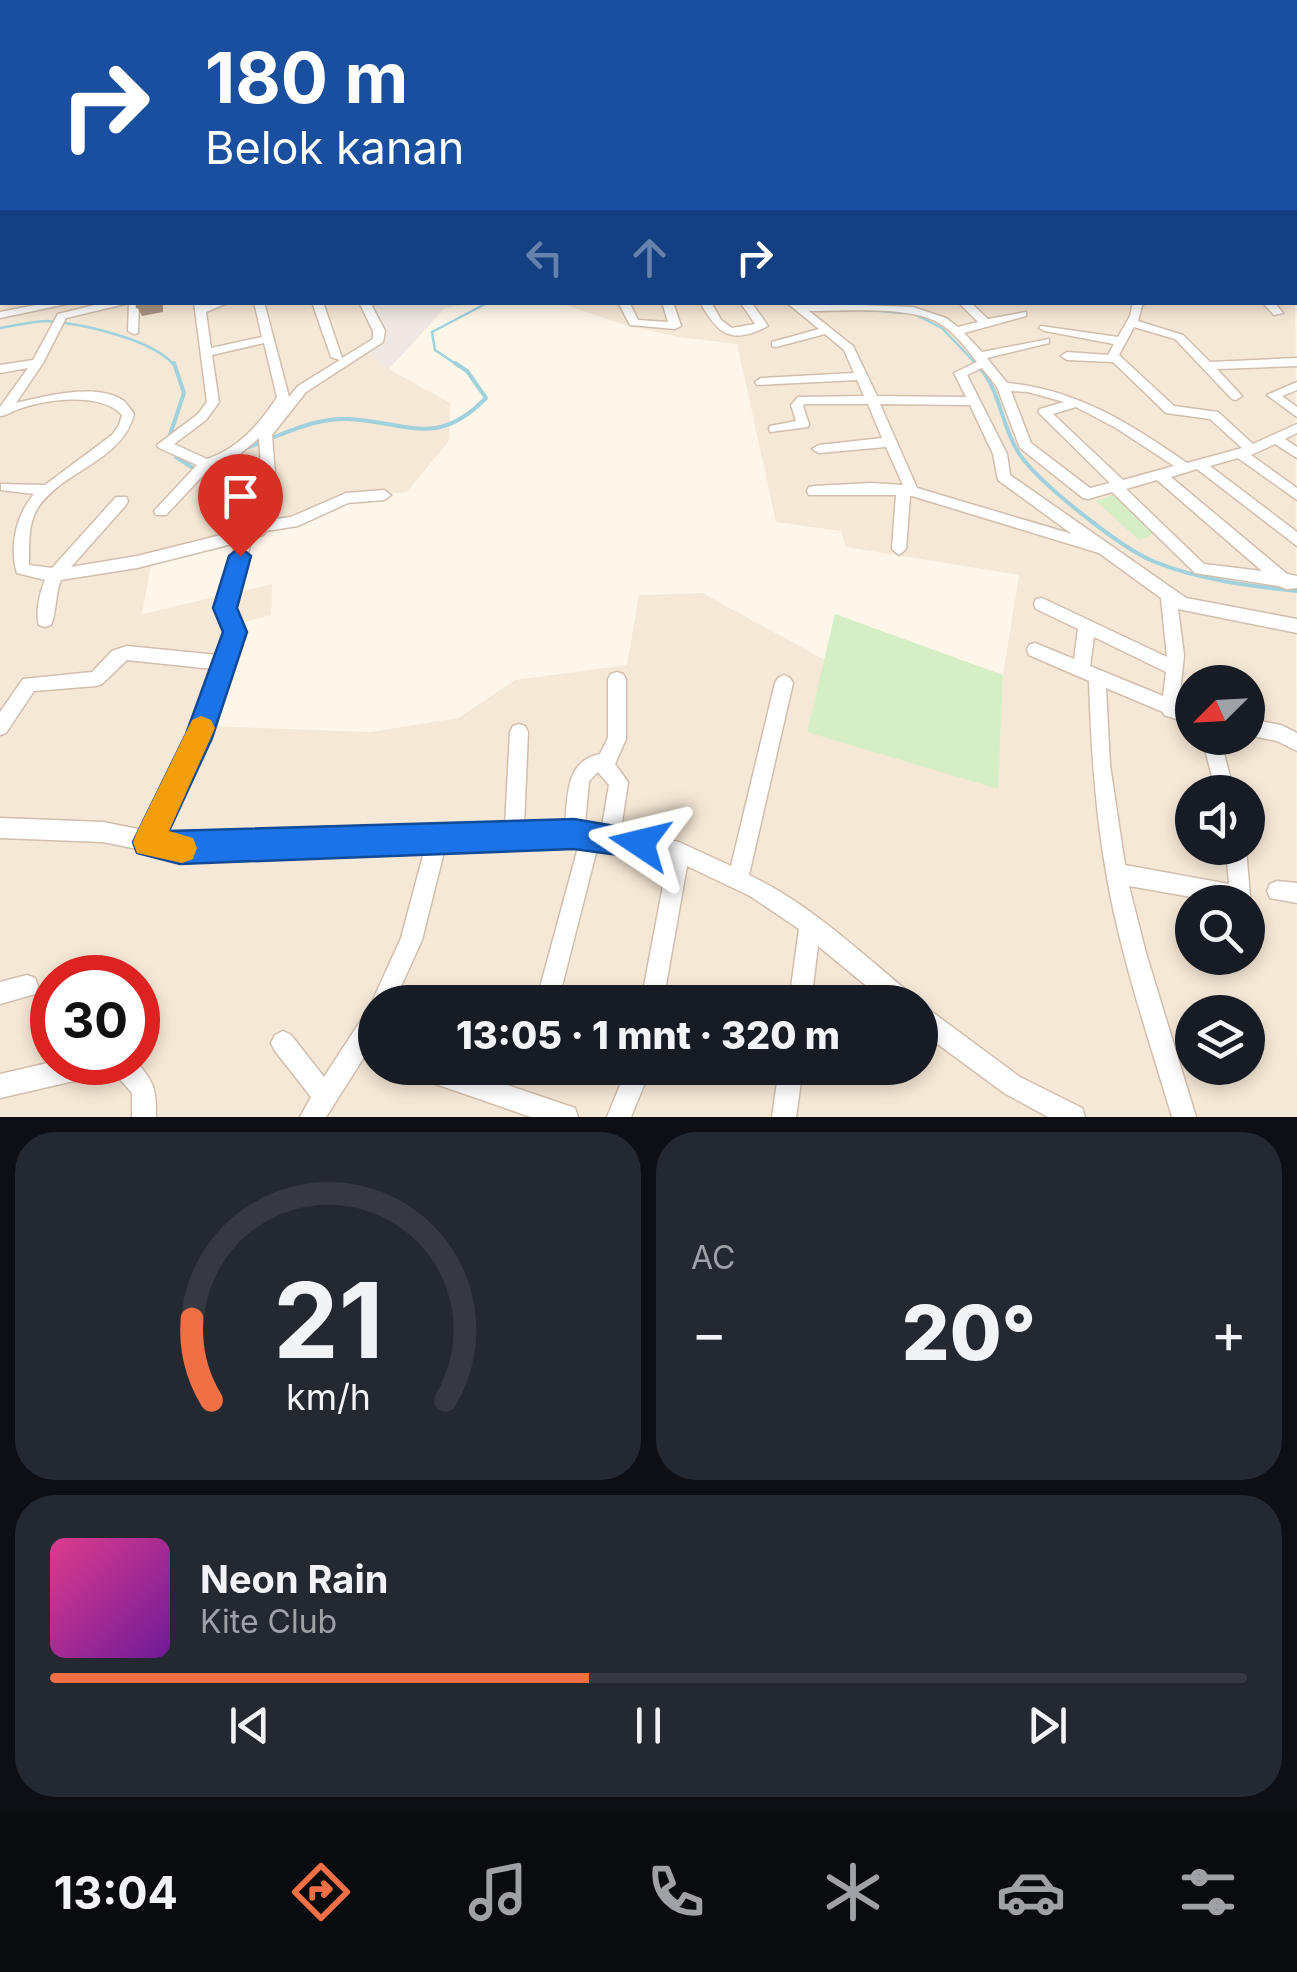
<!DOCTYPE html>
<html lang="id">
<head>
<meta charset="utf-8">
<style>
	body { margin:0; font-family:Inter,sans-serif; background:#242831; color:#f1f3f6; height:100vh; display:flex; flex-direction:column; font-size:38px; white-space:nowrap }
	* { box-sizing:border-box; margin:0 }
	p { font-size:32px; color:#9ea1a6 }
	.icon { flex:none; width:55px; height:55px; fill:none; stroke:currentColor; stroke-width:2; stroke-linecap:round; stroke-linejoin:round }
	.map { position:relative; height:1117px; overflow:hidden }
	.side { display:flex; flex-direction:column; gap:15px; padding:15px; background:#0d0f14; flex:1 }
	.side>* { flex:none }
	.banner { position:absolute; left:0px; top:0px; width:1298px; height:305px; box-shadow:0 5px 15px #0003; background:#1a4fa0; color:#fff; overflow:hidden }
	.needle { width:65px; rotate:246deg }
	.buttons { position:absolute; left:1175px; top:665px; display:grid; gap:20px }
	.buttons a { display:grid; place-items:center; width:90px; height:90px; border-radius:50%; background:#171b24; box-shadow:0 5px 15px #0003; font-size:50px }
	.speed { position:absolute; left:30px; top:955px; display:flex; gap:20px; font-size:50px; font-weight:700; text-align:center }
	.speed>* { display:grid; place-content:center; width:130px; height:130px; border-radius:50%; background:#171b24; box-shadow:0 5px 15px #0003; line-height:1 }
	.speed .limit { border:15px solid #d22; background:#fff; color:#111 }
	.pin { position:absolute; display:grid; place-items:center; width:85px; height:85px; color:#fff; margin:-102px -42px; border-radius:50% 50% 50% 0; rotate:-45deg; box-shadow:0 0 10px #0007 }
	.pin .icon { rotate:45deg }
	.me { position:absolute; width:110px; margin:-55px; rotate:280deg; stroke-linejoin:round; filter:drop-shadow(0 0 8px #0008) }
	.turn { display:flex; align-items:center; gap:35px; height:210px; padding:0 40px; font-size:45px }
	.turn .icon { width:130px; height:130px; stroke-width:2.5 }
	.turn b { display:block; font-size:70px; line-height:85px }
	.lanes { display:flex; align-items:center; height:95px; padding:0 40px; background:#0003; justify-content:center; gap:50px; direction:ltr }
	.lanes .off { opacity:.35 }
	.big { font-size:75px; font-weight:800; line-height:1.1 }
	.side .tile { flex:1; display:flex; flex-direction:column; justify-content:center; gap:15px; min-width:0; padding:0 35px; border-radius:40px; background:#242831 }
	.side .dial { align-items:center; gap:0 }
	.dial svg { height:260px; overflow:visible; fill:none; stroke:#363941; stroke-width:7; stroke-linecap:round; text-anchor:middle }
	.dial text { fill:#f1f3f6; stroke:none }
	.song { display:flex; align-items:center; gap:30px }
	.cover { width:120px; height:120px; border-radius:15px; background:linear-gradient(135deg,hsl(330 70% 55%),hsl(280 70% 35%)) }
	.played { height:10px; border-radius:5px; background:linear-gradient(90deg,#f06f45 45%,#363941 45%) }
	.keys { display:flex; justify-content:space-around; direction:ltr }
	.heat { display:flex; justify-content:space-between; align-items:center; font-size:55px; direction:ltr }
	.side .tiles { flex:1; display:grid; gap:15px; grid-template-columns:1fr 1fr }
	.tile:last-child { grid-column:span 2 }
	.trip { position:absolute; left:358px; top:985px; width:580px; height:100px; border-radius:50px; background:#171b24; box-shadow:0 5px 15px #0003; font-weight:800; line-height:100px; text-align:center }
	.dock { display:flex; height:160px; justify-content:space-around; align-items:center; background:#090b0e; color:#9ea1a6 }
	.dock .icon { width:70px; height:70px }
	.dock .on { color:#f06f45 }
	.dock b { font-size:45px; color:#f1f3f6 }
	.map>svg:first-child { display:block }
	.residential { fill:#f6e8d6; fill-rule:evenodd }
	.industrial { fill:#efe8e2 }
	.green { fill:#d5eec5 }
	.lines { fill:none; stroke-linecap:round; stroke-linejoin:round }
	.stream-far1 { stroke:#a0d2dd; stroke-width:2.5 }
	.stream { stroke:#a0d2dd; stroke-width:4 }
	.river { fill:#bbe2ea; fill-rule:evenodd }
	.minor-casing { stroke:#d2beac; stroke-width:3 }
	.major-casing { stroke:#ddd5d0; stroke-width:2 }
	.highway-casing { stroke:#ddd5d0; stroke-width:3 }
	.minor { fill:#fff; fill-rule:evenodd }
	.major { fill:#ffdd9f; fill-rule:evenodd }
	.highway { fill:#fcb69b; fill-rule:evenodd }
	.shaded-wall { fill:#ac9585 }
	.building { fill:#f6d5be; stroke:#ac9585; stroke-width:2.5 }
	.route { fill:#1a73e8; stroke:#114b97; stroke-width:2.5 }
	.slow { fill:#f59e0b }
</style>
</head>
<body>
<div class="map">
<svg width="1297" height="1117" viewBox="0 0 1297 1117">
	<rect width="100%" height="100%" fill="#fef6e9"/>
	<path class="residential" d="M1295,133L1297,1117H0V246L2,302L363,303L378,334L366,350L389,369L450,403L449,441L407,492L343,498L295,521L153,554L142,614L272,584L271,615L238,624L208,726L371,732L458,718L515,680L627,665L639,595L702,593L825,660L807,731L998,788L1003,675L1019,575L846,547L841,531L776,522L737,344L678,337L618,323L560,303L1295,302ZM1192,682H1248V738H1192ZM1192,792H1248V848H1192ZM1192,902H1248V958H1192ZM52,978H138V1062H52ZM375,1002H920V1068H375ZM1192,1012H1248V1068H1192Z"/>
	<path class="industrial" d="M363,303H472L445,308L389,369L365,350L378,334Z"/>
	<g class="green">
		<path d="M1115,494L1159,532L1139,540L1096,501Z"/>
		<path d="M835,614L1003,675L998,789L807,732Z"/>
	</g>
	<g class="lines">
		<g class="stream-far1">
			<path d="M882,311L902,313"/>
			<path d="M916,315L942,328L978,366"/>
			<path d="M0,328C15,326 33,321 48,321C83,324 153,339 175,366"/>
			<path d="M459,366L435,350L432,332L489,302"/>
		</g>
		<g class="stream">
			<path d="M976,363C1001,389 1000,423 1018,452C1037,482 1122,549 1155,562C1200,580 1249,586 1297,591"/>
			<path d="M170,435L184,393L174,363"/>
			<path d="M272,438C297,428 320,418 348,419C408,422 436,449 486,398L467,371L455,363"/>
			<path d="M243,449L263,442"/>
			<path d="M176,457L207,477L228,460"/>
		</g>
		<g class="river">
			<rect x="1295" y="19" width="2" height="6"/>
			<rect x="0" y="103" width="2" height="8"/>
		</g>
		<g class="minor-casing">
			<g id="minor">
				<path d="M393,0H417L414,2Z"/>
				<rect x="0" y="10" width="2" height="4"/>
				<rect x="0" y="89" width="2" height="4"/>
				<path d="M0,160L2,161V165L0,166Z"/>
				<rect x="1295" y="168" width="2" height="6"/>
				<path d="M1295,221L1297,222V228L1295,227Z"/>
				<rect x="0" y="246" width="2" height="6"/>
				<rect x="0" y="287" width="2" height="7"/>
				<path d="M51,302H76L0,318V312Z"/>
				<path d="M107,302H139L138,333L134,334L128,331L129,303L66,318L43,363L16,403C45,396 98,382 124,401C126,403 133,412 134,414C122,463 60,470 36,511C28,526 29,548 29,565L52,568L116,497H126L128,501L126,505L71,567L137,556L253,527L264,514L259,438L235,458L211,467L166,515H156L154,511L197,465L159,448L157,445L198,414L207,402L194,302H204L205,305L230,302L206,312L211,348L262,337L254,302H264L289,397L298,386L340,360L331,357L312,302H323L342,358L373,339V331L359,302H370L385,331L383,342L306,392L272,435L278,515L276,519L291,517L346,493L384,490L391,495L384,500L348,503L298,526L266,531L263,535L252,538L233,608L243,631L207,737L162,834L181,838L505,826L510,732L513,726L519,724L525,726L528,732L524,825H565C568,796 565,761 600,754L608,738V679L611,674L617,672L623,674L626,679V739L615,764L628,782L621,830L679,842L731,866L775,683L778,678L784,675L790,678L793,683L749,875C809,903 860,952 911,994L914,1002H886L818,946L811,1002H789L799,929L750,896L687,866L663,1002H641L668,859L598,845L558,1002H536L579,844L445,848L422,940L394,1002H375V1040L326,1117H300L311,1097L275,1051L271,1043L275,1035L283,1031L291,1035L324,1077L367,1011L374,1008L372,1002L401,938L425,848L181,858L103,842L0,838V818L103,822L143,830L190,735L213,669L127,660L102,684L96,686L34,691L6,733L0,735V712L23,679L92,672L112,651L127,646L218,655L227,631L217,608L236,543L137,568L61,580C55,594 57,610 51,625L45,627L39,625C35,612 40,592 45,580L17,573C9,547 16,515 34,494L1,490V484L45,485L112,435L119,425L122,415C101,391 41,399 14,411C9,413 5,416 0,416V407L28,368L0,373V365L33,360L58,314ZM264,343L277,397C260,424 238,449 207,459L174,444L206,420L219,402L212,355ZM598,772L609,785L602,826L585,824L589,781Z"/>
				<path d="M618,302H629L638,320L668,322L662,302H673L681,326L675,329L630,325Z"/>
				<path d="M700,302H711L721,320L732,328L755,324L740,302H751L768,326C732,345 718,335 700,302Z"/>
				<path d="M786,302L913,307L946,318L958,327L978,322L958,302H970L988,319L1026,312V316L964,333L982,352L1049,339V343L987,358L1007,383C1076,389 1131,424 1187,463L1242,448L1210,419L1166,413L1113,362L1067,360L1061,356L1067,352L1108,355L1114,344L1045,331L1039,328L1041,326L1118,337L1130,316L1133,302H1146L1142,306L1138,321L1183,335L1210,362L1297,358V366L1217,369L1242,396L1236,400L1232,399L1175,339L1134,327L1119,355L1174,406L1218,412L1253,444L1297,424V433L1285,439L1297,447V458L1275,444L1251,455L1297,488V500L1238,458L1210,466L1297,532V546L1197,469L1171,477L1287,574L1297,576V588L1286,589L1279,586L1195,573L1112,492L1088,499L1083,498L1020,448L997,387L982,368L967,375L1007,454L1010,475L1186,598L1297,619V633L1178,609L1184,655L1179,703L1192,708V724L1164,715L1163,712L1106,688L1110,765L1125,865L1229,884L1226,848H1246L1250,896L1248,903L1220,902L1129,886L1146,953L1196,1117H1172C1148,1036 1120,955 1106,872C1095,809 1091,745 1089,681L1029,655L1027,650L1029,645L1035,643L1074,659L1078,629L1036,609L1034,604L1036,599L1042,598L1167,657L1161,598L1099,553L912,496H910L906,549L899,555L892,549L896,495H809L807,491L809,487L814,486L871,483L903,485L886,447L819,453L812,449L819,445L882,438L868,404H805L803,406L809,424L808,427L770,432L769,429L770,426L796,421L791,405L798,397L864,396L857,380L757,385L755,382L761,378L854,373L844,350L825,334L776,347L772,346V342L819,329ZM809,311C843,311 908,306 937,322C954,331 966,348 977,362L954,373L966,397L877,396L853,346ZM1011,391L1028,392L1064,402L1040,409L1038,412L1110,483L1090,488L1031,443ZM880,404L970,405L993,454L998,480L1072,534L917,488ZM1076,407L1116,428L1174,466L1123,480L1053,414ZM1157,480L1262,571L1204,564L1126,489ZM1094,637L1166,672L1163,696L1090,666Z"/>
				<path d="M1262,302H1274L1283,313L1274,315Z"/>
				<path d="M1297,382V390L1282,396L1297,407V417L1267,395Z"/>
				<path d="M1248,719L1281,725L1297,733V751L1277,741L1248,735Z"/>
				<path d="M1202,738H1220L1234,792H1216Z"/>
				<path d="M1277,881L1297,883V903L1270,898L1267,891L1270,884Z"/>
				<path d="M27,975L35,978L38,986L35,994L0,1004V982Z"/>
				<path d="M920,1006L928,1009L1020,1077L1082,1108L1085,1117H1048L1004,1093L920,1031Z"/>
				<path d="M52,1062H137C155,1084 156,1089 156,1117H132V1093L117,1076L109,1073L0,1098V1074Z"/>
				<path d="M412,1068H457L566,1105L575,1108L578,1117H531L424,1080L416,1076Z"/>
				<path d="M627,1068H651L631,1117H607Z"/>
				<path d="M779,1068H803L796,1117H772Z"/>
			</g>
		</g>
		<g class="major-casing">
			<path id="major" d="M1295,145L1297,146V153L1295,152Z"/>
		</g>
		<g class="highway-casing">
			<g id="highway">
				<rect x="1295" y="26" width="2" height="6"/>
				<rect x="0" y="149" width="2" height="8"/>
			</g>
		</g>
		<use href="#minor" class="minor"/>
		<use href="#major" class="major"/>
		<use href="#highway" class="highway"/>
	</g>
	<path class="shaded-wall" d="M157,302H163V312L142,316L137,307Z"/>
	<path class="building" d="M137,302H157V303L137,307Z"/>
	<path class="route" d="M240,547L251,556L237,608L247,632L212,738L169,831L574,819L651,832L655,843L651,853L640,858L574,849L180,864L137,853L133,842L186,734L223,632L213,608L229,556Z"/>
	<path class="slow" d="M201,716L211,720L215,728L169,831L193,838L197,848L193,859L182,863L137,853L133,842L137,832L192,720Z"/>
</svg>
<div class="buttons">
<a><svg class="needle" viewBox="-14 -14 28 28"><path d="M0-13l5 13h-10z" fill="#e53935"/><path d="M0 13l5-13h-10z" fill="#9ea1a6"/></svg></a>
<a><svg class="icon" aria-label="sound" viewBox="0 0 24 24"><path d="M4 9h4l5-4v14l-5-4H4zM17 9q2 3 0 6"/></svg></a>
<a><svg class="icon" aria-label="search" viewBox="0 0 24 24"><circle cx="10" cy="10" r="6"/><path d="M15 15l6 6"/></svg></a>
<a><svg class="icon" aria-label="layers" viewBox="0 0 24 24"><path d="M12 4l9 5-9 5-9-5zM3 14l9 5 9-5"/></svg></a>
</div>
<div class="speed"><div class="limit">30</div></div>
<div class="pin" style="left:240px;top:556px;background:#d93025"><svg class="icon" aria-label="arrive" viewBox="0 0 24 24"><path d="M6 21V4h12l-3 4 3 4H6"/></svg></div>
<svg class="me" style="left:640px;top:843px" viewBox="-20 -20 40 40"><path d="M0-17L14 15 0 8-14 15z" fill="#1a73e8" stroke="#fff" stroke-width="4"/></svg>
<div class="trip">13:05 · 1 mnt · 320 m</div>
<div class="banner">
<div class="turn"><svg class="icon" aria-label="right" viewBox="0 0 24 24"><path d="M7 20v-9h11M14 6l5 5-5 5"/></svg><div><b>180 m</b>Belok kanan</div></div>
<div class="lanes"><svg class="icon off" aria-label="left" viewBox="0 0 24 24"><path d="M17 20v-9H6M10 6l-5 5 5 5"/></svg><svg class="icon off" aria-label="ahead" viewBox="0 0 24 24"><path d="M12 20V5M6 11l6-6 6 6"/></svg><svg class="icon" aria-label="right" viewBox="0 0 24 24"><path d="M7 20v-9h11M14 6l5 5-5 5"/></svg></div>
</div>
</div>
<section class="side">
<div class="tiles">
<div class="tile dial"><svg viewBox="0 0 100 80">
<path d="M14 69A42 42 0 1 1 86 69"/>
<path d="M14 69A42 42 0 0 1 8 44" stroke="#f06f45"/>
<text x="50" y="56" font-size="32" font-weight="700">21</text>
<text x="50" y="72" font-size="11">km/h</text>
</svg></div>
<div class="tile"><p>AC</p>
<div class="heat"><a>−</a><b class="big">20°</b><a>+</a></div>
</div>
<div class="tile">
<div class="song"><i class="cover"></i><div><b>Neon Rain</b><p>Kite Club</p></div></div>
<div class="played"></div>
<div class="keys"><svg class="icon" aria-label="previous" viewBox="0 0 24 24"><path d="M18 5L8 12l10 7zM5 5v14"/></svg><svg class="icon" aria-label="pause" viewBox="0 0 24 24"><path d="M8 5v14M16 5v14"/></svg><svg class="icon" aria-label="next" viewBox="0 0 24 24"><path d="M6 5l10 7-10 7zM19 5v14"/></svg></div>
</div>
</div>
</section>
<nav class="dock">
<b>13:04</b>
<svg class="icon on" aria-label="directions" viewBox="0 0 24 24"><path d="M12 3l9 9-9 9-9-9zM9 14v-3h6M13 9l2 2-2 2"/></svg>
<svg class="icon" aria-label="music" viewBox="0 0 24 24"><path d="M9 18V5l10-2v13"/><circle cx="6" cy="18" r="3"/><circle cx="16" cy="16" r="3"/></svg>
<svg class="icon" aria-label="phone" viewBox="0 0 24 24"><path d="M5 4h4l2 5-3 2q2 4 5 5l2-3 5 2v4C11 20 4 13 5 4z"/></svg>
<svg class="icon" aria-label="climate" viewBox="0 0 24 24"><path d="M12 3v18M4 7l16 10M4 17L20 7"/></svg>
<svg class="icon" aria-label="car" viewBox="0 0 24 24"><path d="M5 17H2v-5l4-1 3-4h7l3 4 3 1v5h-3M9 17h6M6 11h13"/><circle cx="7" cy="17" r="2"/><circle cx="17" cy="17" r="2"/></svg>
<svg class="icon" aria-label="filters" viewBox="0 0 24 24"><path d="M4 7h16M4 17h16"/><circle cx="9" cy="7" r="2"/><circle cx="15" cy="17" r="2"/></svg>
</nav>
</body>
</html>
